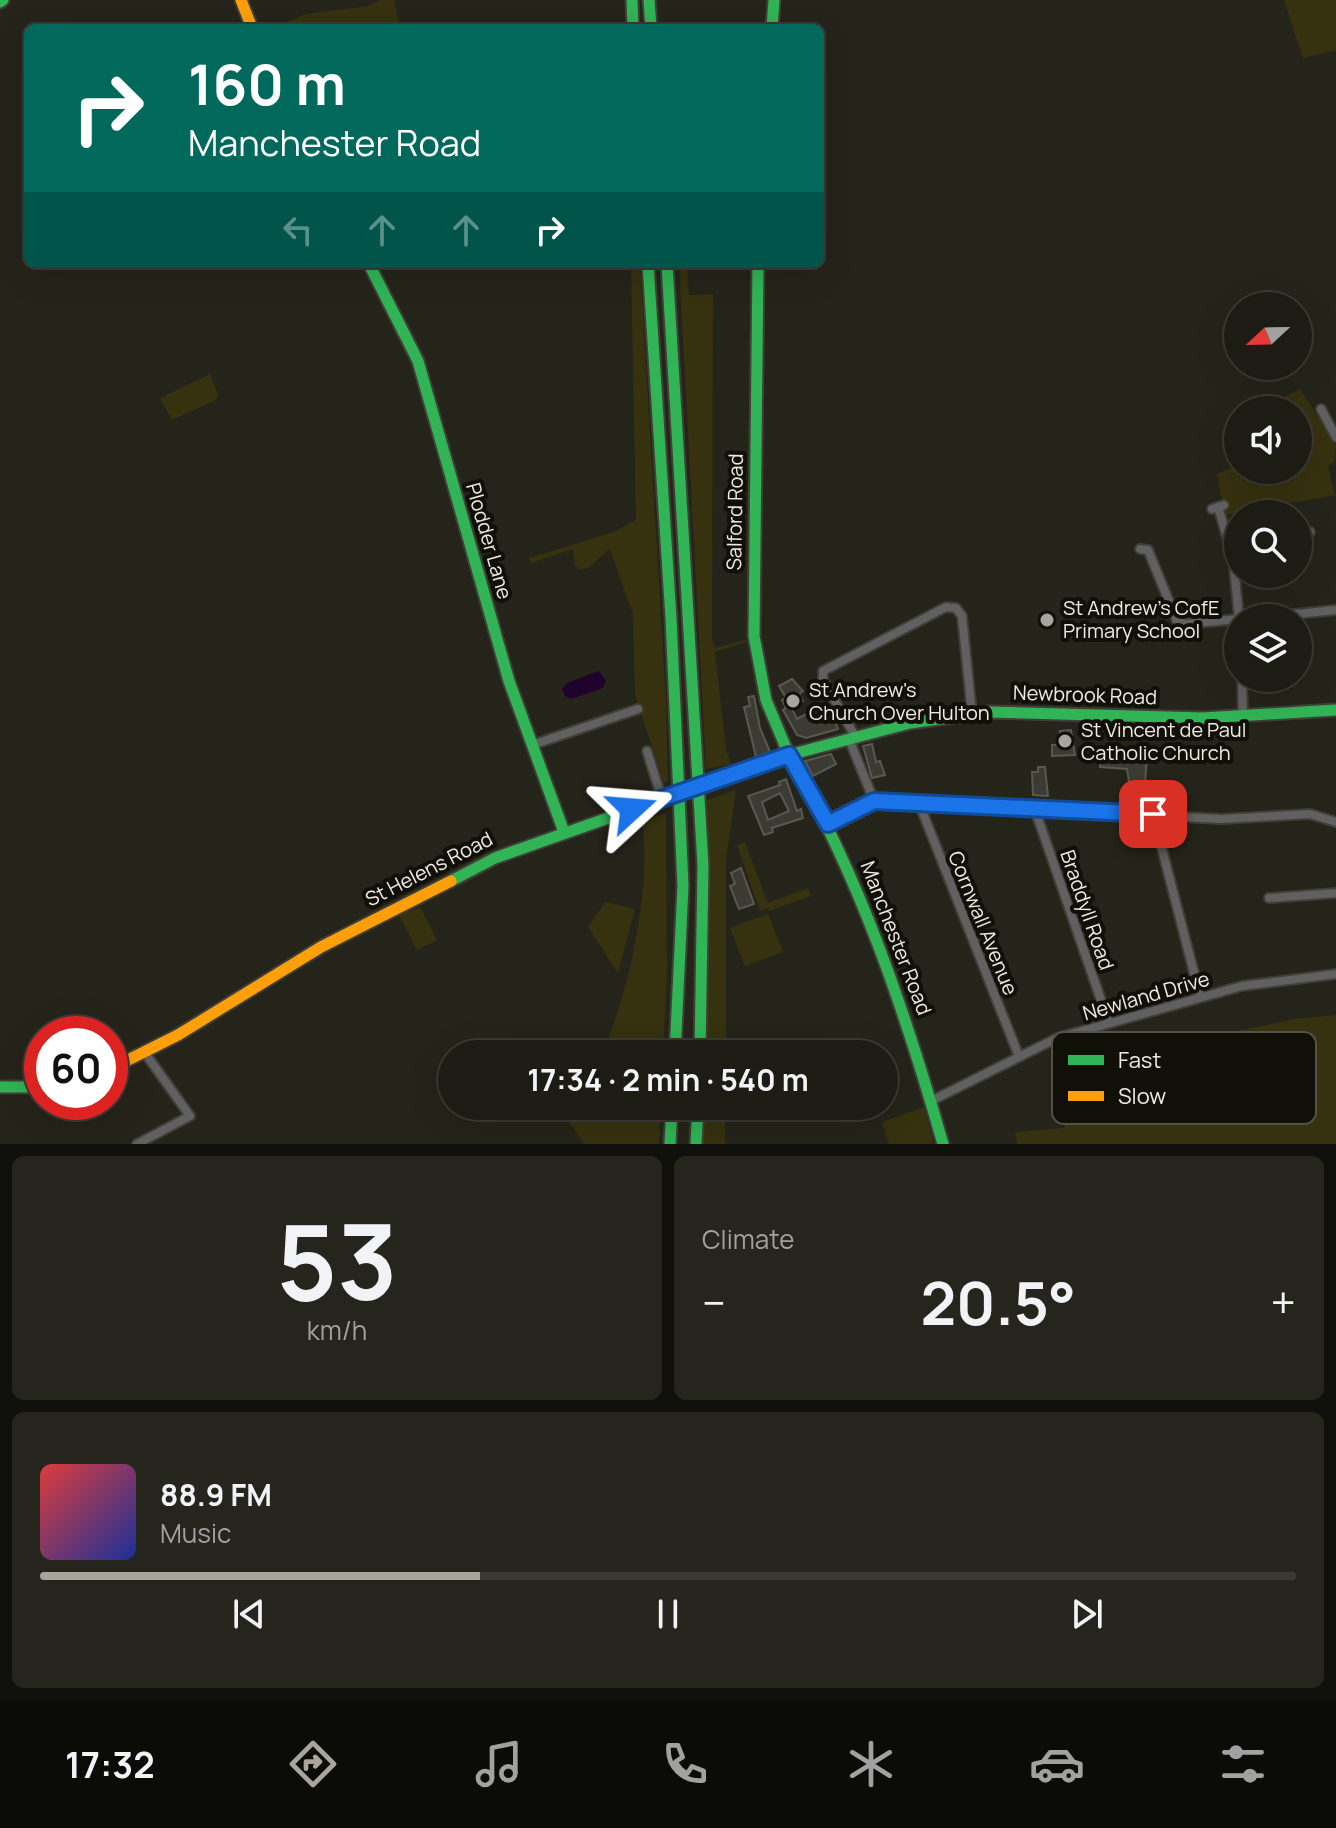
<!DOCTYPE html>
<html lang="en">
<head>
<meta charset="utf-8">
<style>
	body { margin:0; font-family:Manrope,sans-serif; background:#25241d; color:#f1f3f6; height:100vh; display:flex; flex-direction:column; font-size:30px; white-space:nowrap }
	* { box-sizing:border-box; margin:0 }
	p { font-size:26px; color:#a0a1a0 }
	.icon { flex:none; width:44px; height:44px; fill:none; stroke:currentColor; stroke-width:2; stroke-linecap:round; stroke-linejoin:round }
	.map { position:relative; height:1144px; overflow:hidden }
	.panel { display:flex; flex-direction:column; gap:12px; padding:12px; background:#0f0f0b; flex:1 }
	.panel>* { flex:none }
	.banner { position:absolute; left:24px; top:24px; width:800px; height:244px; border-radius:12px; box-shadow:0 8px 32px #0002,0 0 0 2px #3a3934; background:#00695c; color:#fff; overflow:hidden }
	.needle { width:52px; rotate:248deg }
	.fabs { position:absolute; left:1224px; top:292px; display:grid; gap:16px }
	.fabs a { display:grid; place-items:center; width:88px; height:88px; border-radius:50%; background:#1c1b14; box-shadow:0 8px 32px #0002,0 0 0 2px #3a3934; font-size:40px }
	.speed { position:absolute; left:24px; top:1016px; display:flex; gap:16px; font-size:40px; font-weight:700; text-align:center }
	.speed>* { display:grid; place-content:center; width:104px; height:104px; border-radius:50%; background:#1c1b14; box-shadow:0 8px 32px #0002,0 0 0 2px #3a3934; line-height:1 }
	.speed .limit { border:12px solid #d22; background:#fff; color:#111 }
	.pin { position:absolute; display:grid; place-items:center; width:68px; height:68px; color:#fff; margin:-34px; border-radius:16px; box-shadow:0 4px 12px #0006 }
	.me { position:absolute; width:88px; margin:-44px; rotate:71deg; stroke-linejoin:round; filter:drop-shadow(0 0 6px #0008) }
	.turn { display:flex; align-items:center; gap:28px; height:168px; padding:0 32px; font-size:36px }
	.turn .icon { width:104px; height:104px; stroke-width:2.5 }
	.turn b { display:block; font-size:56px; line-height:68px }
	.lanes { display:flex; align-items:center; height:76px; padding:0 32px; background:#0003; justify-content:center; gap:40px; direction:ltr }
	.lanes .off { opacity:.35 }
	.big { font-size:60px; font-weight:700; line-height:1.1 }
	.panel .card { flex:1; display:flex; flex-direction:column; justify-content:center; gap:12px; min-width:0; padding:0 28px; border-radius:12px; background:#25241d }
	.panel .dial { align-items:center; gap:0 }
	.dial b { font-size:104px; line-height:1 }
	.song { display:flex; align-items:center; gap:24px }
	.cover { width:96px; height:96px; border-radius:12px; background:linear-gradient(135deg,hsl(0 70% 55%),hsl(230 70% 35%)) }
	.played { height:8px; border-radius:4px; background:linear-gradient(90deg,#a8a69c 35%,#3a3934 35%) }
	.keys { display:flex; justify-content:space-around; direction:ltr }
	.heat { display:flex; justify-content:space-between; align-items:center; font-size:44px; direction:ltr }
	.panel .tiles { flex:1; display:grid; gap:12px; grid-template-columns:1fr 1fr }
	.card:last-child { grid-column:span 2 }
	.trip { position:absolute; left:438px; top:1040px; width:460px; height:80px; border-radius:40px; background:#1c1b14; box-shadow:0 8px 32px #0002,0 0 0 2px #3a3934; font-weight:700; line-height:80px; text-align:center }
	.tabs { display:flex; height:128px; justify-content:space-around; align-items:center; background:#0b0b08; color:#a0a1a0 }
	.tabs .icon { width:56px; height:56px }
	.tabs .on { color:#a8a69c }
	.tabs b { font-size:36px; color:#f1f3f6 }
	.map>svg:first-child { display:block }
	.green { fill:#36310f }
	.water { fill:#20032c }
	.building { fill:#3c3b33; stroke:#59584f; stroke-width:2; fill-rule:evenodd }
	.lines { fill:none; stroke-linecap:round; stroke-linejoin:round }
	.street-casing { stroke:#403f37; stroke-width:12 }
	.fast-casing { stroke:#403f37; stroke-width:15 }
	.slow-casing { stroke:#403f37; stroke-width:15 }
	.street { stroke:#616061; stroke-width:8 }
	.fast { stroke:#30b455; stroke-width:11 }
	.slow { stroke:#ff9f0a; stroke-width:11 }
	.fast-bridge-casing { stroke:#403f37; stroke-width:16; stroke-linecap:butt }
	.fast-bridge { stroke:#30b455; stroke-width:12 }
	.route-casing { stroke:#114b97; stroke-width:20 }
	.route { stroke:#1a73e8; stroke-width:14 }
	.poi-dot { fill:#a8a69c; stroke:#111008; stroke-width:3 }
	.labels { text-anchor:middle; stroke-width:8; stroke-linejoin:round; paint-order:stroke }
	.street-label { font-size:20px; fill:#eeece2; stroke:#111008 }
	.poi-label { font-size:20px; fill:#eeece2; stroke:#111008; text-anchor:start }
	.key { fill:#111008; stroke:#535249; stroke-width:2 }
	.key-label { font-size:22px; fill:#eeece2 }
</style>
</head>
<body>
<div class="map">
<svg width="1336" height="1144" viewBox="0 0 1336 1144">
	<rect width="100%" height="100%" fill="#25241a"/>
	<g class="green">
		<path d="M381,0H394L400,28H273L306,14L368,6Z"/>
		<path d="M1284,0H1336V50L1303,58Z"/>
		<path d="M631,264H640L666,700L668,782L664,783L635,695L633,614L610,549L588,568L580,570L575,566L573,549L531,563L529,558L614,532L636,520Z"/>
		<path d="M679,264H687L689,295L713,294L712,638L715,648L745,640L746,642L715,652L726,750L731,764L706,769Z"/>
		<path d="M210,374L218,394L216,400L172,420L160,398Z"/>
		<path d="M1300,389L1336,445L1335,461L1328,466L1335,495L1225,515L1217,474L1238,465V470H1298V410H1258Z"/>
		<path d="M736,790L726,860V1054H706L707,800Z"/>
		<path d="M666,813L667,976L663,1054H602C629,993 652,886 642,821Z"/>
		<path d="M745,842L768,903L808,888L811,896L769,911L768,908L760,911L737,845Z"/>
		<path d="M605,902L635,909L618,973L588,927Z"/>
		<path d="M420,907L437,940L417,950L399,915Z"/>
		<path d="M768,914L783,952L745,966L730,928Z"/>
		<path d="M1336,1015V1144H1017L1015,1132L1065,1128L1054,1085L1223,1034L1295,1019Z"/>
		<path d="M567,1106H661L659,1144H584L562,1111Z"/>
		<path d="M704,1106H725V1144H702Z"/>
		<path d="M924,1107L934,1144H889L882,1122Z"/>
	</g>
	<path class="water" d="M599,671L606,681L603,688L571,699L565,696L562,689L567,683Z"/>
	<g class="building">
		<path d="M792,679L803,691L799,694L803,701L791,707L797,719L808,713L813,722L832,714L838,729L806,738L797,735L783,710L786,708L782,700L786,698L779,686Z"/>
		<path d="M754,696L760,728L770,752L756,757L744,707L750,706L748,697Z"/>
		<path d="M1071,730L1075,755L1052,756V745H1059L1060,731Z"/>
		<path d="M872,744L876,762L880,761L885,775L872,778L863,746Z"/>
		<path d="M1101,751L1147,755L1145,784L1129,782L1127,769L1100,767Z"/>
		<path d="M831,754L836,764L813,776L805,761Z"/>
		<path d="M1038,767H1045L1048,796L1033,795L1032,772H1038Z"/>
		<path d="M786,779L797,811L801,809L803,818L772,828L773,832L764,835L748,796L780,785L779,782ZM780,793L789,811L768,820L762,802Z"/>
		<path d="M741,868L754,904L739,909L730,886L735,884L731,873Z"/>
	</g>
	<g class="lines">
		<g class="street-casing">
			<g id="street">
				<path d="M1321,409L1336,437"/>
				<path d="M1218,507L1233,557L1239,618"/>
				<path d="M1212,509L1224,505"/>
				<path d="M1298,534L1310,532"/>
				<path d="M1140,549L1148,550L1177,621L1186,624L1238,619"/>
				<path d="M1254,618L1336,610"/>
				<path d="M1242,678L1243,716"/>
				<path d="M855,736L823,680V671L946,607L956,608L962,616L972,714"/>
				<path d="M849,739L874,801"/>
				<path d="M532,745L638,709"/>
				<path d="M647,751L662,799"/>
				<path d="M919,803L1018,1054"/>
				<path d="M1034,807L1109,1023"/>
				<path d="M1153,814L1200,996"/>
				<path d="M828,824L874,801L1221,819L1310,814L1336,822"/>
				<path d="M1269,898L1336,893"/>
				<path d="M931,1101L1057,1038L1242,986L1336,974"/>
				<path d="M137,1144L190,1116L145,1053"/>
			</g>
		</g>
		<g class="fast-casing">
			<g id="fast">
				<path d="M632,0L633,28"/>
				<path d="M649,0L651,28"/>
				<path d="M0,2L3,0"/>
				<path d="M772,28L774,0"/>
				<path d="M369,264L418,361L509,681L564,832"/>
				<path d="M648,264L671,618L683,886L675,1054"/>
				<path d="M667,264L703,865L700,1054"/>
				<path d="M720,779L789,755L766,700L754,636L758,264"/>
				<path d="M451,881L495,858L662,799"/>
				<path d="M0,1087H42"/>
				<path d="M670,1144L672,1106"/>
				<path d="M696,1144L698,1106"/>
				<path d="M943,1144C904,1008 860,878 789,755L910,723L989,712L1203,718L1336,710"/>
			</g>
		</g>
		<g class="slow-casing">
			<g id="slow">
				<path d="M241,0L252,28"/>
				<path d="M110,1069L178,1035L321,947L451,881"/>
			</g>
		</g>
		<use href="#street" class="street"/>
		<use href="#fast" class="fast"/>
		<use href="#slow" class="slow"/>
		<g class="fast-bridge-casing">
			<path id="fast-bridge" d="M662,799L720,779"/>
		</g>
		<use href="#fast-bridge" class="fast-bridge"/>
	</g>
	<g class="lines">
		<g class="route-casing">
			<path id="route" d="M632,809L789,755L828,824L874,801L1153,814"/>
		</g>
		<use href="#route" class="route"/>
	</g>
	<g class="poi-dot">
		<circle cx="1047" cy="620" r="8"/>
		<circle cx="793" cy="701" r="8"/>
		<circle cx="1065" cy="741" r="8"/>
	</g>
	<g class="labels">
		<g class="street-label">
			<text transform="translate(735 512) rotate(-89)" y="7">Salford Road</text>
			<text transform="translate(489 541) rotate(74)" y="7">Plodder Lane</text>
			<text transform="translate(1085 695) rotate(2)" y="7">Newbrook Road</text>
			<text transform="translate(429 869) rotate(-27)" y="7">St Helens Road</text>
			<text transform="translate(1087 910) rotate(71)" y="7">Braddyll Road</text>
			<text transform="translate(983 923) rotate(68)" y="7">Cornwall Avenue</text>
			<text transform="translate(896 938) rotate(69)" y="7">Manchester Road</text>
			<text transform="translate(1146 996) rotate(-16)" y="7">Newland Drive</text>
		</g>
		<g class="poi-label">
			<text x="1063" y="615">St Andrew's CofE<tspan x="1063" dy="23">Primary School</tspan></text>
			<text x="809" y="697">St Andrew's<tspan x="809" dy="23">Church Over Hulton</tspan></text>
			<text x="1081" y="737">St Vincent de Paul<tspan x="1081" dy="23">Catholic Church</tspan></text>
		</g>
	</g>
	<rect x="1052" y="1032" width="264" height="92" rx="12" class="key"/>
	<rect x="1068" y="1055" width="36" height="10" fill="#30b455"/>
	<rect x="1068" y="1091" width="36" height="10" fill="#ff9f0a"/>
	<g class="key-label">
		<text x="1118" y="1068">Fast</text>
		<text x="1118" y="1104">Slow</text>
	</g>
</svg>
<div class="fabs">
<a><svg class="needle" viewBox="-14 -14 28 28"><path d="M0-13l5 13h-10z" fill="#e53935"/><path d="M0 13l5-13h-10z" fill="#a0a1a0"/></svg></a>
<a><svg class="icon" aria-label="sound" viewBox="0 0 24 24"><path d="M4 9h4l5-4v14l-5-4H4zM17 9q2 3 0 6"/></svg></a>
<a><svg class="icon" aria-label="search" viewBox="0 0 24 24"><circle cx="10" cy="10" r="6"/><path d="M15 15l6 6"/></svg></a>
<a><svg class="icon" aria-label="layers" viewBox="0 0 24 24"><path d="M12 4l9 5-9 5-9-5zM3 14l9 5 9-5"/></svg></a>
</div>
<div class="speed"><div class="limit">60</div></div>
<div class="pin" style="left:1153px;top:814px;background:#d93025"><svg class="icon" aria-label="arrive" viewBox="0 0 24 24"><path d="M6 21V4h12l-3 4 3 4H6"/></svg></div>
<svg class="me" style="left:632px;top:809px" viewBox="-20 -20 40 40"><path d="M0-17L14 15 0 8-14 15z" fill="#1a73e8" stroke="#fff" stroke-width="4"/></svg>
<div class="trip">17:34 · 2 min · 540 m</div>
<div class="banner">
<div class="turn"><svg class="icon" aria-label="right" viewBox="0 0 24 24"><path d="M7 20v-9h11M14 6l5 5-5 5"/></svg><div><b>160 m</b>Manchester Road</div></div>
<div class="lanes"><svg class="icon off" aria-label="left" viewBox="0 0 24 24"><path d="M17 20v-9H6M10 6l-5 5 5 5"/></svg><svg class="icon off" aria-label="ahead" viewBox="0 0 24 24"><path d="M12 20V5M6 11l6-6 6 6"/></svg><svg class="icon off" aria-label="ahead" viewBox="0 0 24 24"><path d="M12 20V5M6 11l6-6 6 6"/></svg><svg class="icon" aria-label="right" viewBox="0 0 24 24"><path d="M7 20v-9h11M14 6l5 5-5 5"/></svg></div>
</div>
</div>
<section class="panel">
<div class="tiles">
<div class="card dial"><b>53</b><p>km/h</p></div>
<div class="card"><p>Climate</p>
<div class="heat"><a>−</a><b class="big">20.5°</b><a>+</a></div>
</div>
<div class="card">
<div class="song"><i class="cover"></i><div><b>88.9 FM</b><p>Music</p></div></div>
<div class="played"></div>
<div class="keys"><svg class="icon" aria-label="previous" viewBox="0 0 24 24"><path d="M18 5L8 12l10 7zM5 5v14"/></svg><svg class="icon" aria-label="pause" viewBox="0 0 24 24"><path d="M8 5v14M16 5v14"/></svg><svg class="icon" aria-label="next" viewBox="0 0 24 24"><path d="M6 5l10 7-10 7zM19 5v14"/></svg></div>
</div>
</div>
</section>
<nav class="tabs">
<b>17:32</b>
<svg class="icon on" aria-label="directions" viewBox="0 0 24 24"><path d="M12 3l9 9-9 9-9-9zM9 14v-3h6M13 9l2 2-2 2"/></svg>
<svg class="icon" aria-label="music" viewBox="0 0 24 24"><path d="M9 18V5l10-2v13"/><circle cx="6" cy="18" r="3"/><circle cx="16" cy="16" r="3"/></svg>
<svg class="icon" aria-label="phone" viewBox="0 0 24 24"><path d="M5 4h4l2 5-3 2q2 4 5 5l2-3 5 2v4C11 20 4 13 5 4z"/></svg>
<svg class="icon" aria-label="climate" viewBox="0 0 24 24"><path d="M12 3v18M4 7l16 10M4 17L20 7"/></svg>
<svg class="icon" aria-label="car" viewBox="0 0 24 24"><path d="M5 17H2v-5l4-1 3-4h7l3 4 3 1v5h-3M9 17h6M6 11h13"/><circle cx="7" cy="17" r="2"/><circle cx="17" cy="17" r="2"/></svg>
<svg class="icon" aria-label="filters" viewBox="0 0 24 24"><path d="M4 7h16M4 17h16"/><circle cx="9" cy="7" r="2"/><circle cx="15" cy="17" r="2"/></svg>
</nav>
</body>
</html>
